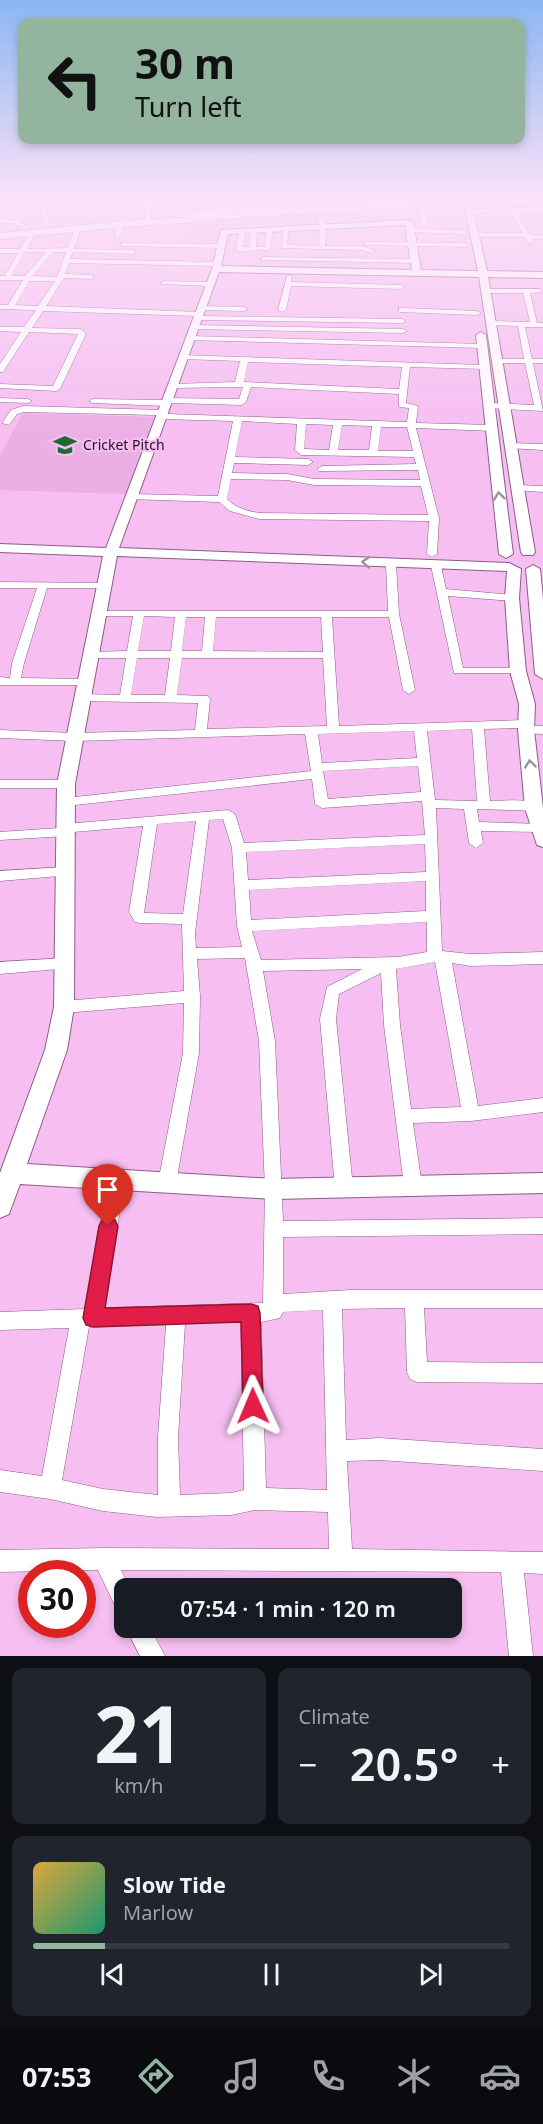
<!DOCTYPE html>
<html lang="en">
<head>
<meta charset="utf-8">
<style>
	body { margin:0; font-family:"Noto Sans",sans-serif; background:#20242c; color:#f1f3f6; height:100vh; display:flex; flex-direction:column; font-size:22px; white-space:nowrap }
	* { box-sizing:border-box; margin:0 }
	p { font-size:20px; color:#9ea1a6 }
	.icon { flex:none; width:33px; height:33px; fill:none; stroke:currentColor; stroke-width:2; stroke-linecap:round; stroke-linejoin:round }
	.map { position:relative; height:1656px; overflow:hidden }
	.drawer { display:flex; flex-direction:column; gap:12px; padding:12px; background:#0d0f14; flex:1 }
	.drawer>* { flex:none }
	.hud { position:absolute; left:18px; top:18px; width:507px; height:126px; border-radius:12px; box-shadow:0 3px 9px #0003; background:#93b49f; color:#111; overflow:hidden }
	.speed { position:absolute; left:18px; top:1560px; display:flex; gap:12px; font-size:30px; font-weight:700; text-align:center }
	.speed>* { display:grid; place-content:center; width:78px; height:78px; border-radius:50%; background:#171b24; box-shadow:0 3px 9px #0003; line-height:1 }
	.speed .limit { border:9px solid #d22; background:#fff; color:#111 }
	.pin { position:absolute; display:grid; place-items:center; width:51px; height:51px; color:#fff; margin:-62px -26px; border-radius:50% 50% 50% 0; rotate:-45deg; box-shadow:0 0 6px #0007 }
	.pin .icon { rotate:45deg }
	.me { position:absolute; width:66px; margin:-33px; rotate:359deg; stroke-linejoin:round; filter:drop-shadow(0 0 4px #0008) }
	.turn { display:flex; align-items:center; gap:21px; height:126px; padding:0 18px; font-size:27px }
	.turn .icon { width:78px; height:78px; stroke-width:2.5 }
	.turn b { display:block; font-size:42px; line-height:51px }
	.big { font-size:45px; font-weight:600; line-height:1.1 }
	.drawer .tile { flex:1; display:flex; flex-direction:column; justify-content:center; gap:9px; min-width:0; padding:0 21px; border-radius:12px; background:#20242c }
	.drawer .dial { align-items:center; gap:0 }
	.dial b { font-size:78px; line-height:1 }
	.song { display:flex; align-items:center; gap:18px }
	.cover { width:72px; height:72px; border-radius:9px; background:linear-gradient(135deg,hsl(40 70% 55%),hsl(160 70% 35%)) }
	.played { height:6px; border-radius:3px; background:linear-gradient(90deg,#93b49f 15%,#363941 15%) }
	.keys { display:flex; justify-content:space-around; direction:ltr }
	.heat { display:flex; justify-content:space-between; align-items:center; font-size:33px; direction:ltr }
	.drawer .tiles { flex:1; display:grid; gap:12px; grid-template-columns:1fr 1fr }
	.tile:last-child { grid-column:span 2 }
	.trip { position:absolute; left:114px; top:1578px; width:348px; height:60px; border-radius:12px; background:#171b24; box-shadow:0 3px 9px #0003; font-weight:600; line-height:60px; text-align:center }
	.dock { display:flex; height:96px; justify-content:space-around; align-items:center; background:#090b0e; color:#9ea1a6 }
	.dock .icon { width:42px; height:42px }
	.dock .active { color:#93b49f }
	.dock b { font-size:27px; color:#f1f3f6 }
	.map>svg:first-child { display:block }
	.built { fill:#ebafe6 }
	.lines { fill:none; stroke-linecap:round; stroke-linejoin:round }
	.street-casing { stroke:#8d5c8a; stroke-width:1 }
	.secondary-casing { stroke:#8d5c8a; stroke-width:2 }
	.primary-casing { stroke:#8d5c8a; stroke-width:1 }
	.street { fill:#fff; fill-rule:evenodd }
	.secondary { fill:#fff; fill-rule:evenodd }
	.primary { fill:#fff; fill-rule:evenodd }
	.primary-bridge-casing { stroke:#8d5c8a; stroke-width:11; stroke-linecap:butt }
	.primary-bridge { stroke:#fff; stroke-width:10 }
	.oneway { stroke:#9c939c }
	.route { fill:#e11d48; stroke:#92132f; stroke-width:1.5 }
	.labels { text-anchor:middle; stroke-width:4.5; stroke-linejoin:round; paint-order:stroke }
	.far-poi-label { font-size:14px; fill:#241023; stroke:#f6bef1; text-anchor:start }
</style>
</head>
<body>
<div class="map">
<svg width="543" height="1656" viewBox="0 0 543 1656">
	<rect width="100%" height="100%" fill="#f6bef1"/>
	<g class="built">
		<path d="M226,219L222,241L185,240L190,221Z"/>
		<path d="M23,413L155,417L127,494L0,490V455Z"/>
	</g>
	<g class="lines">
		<g class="street-casing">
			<g id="street">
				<path d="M1,199H7V201L2,202Z"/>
				<path d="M25,199H31L29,206L26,208L23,206Z"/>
				<path d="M47,199H53L46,209L43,207Z"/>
				<path d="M101,199H107V201L102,202Z"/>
				<path d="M144,199H150V201L216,200L219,202L150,205L151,218L148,220L145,218Z"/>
				<path d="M263,199H269L268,210L263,209Z"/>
				<path d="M423,204L426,206L427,224L424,226L421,224L420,206Z"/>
				<path d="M543,207V211L516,212L530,235H543V239H531L532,243H528L524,237H475L472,235L475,233H522L510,212L470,213L468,210Z"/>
				<path d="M42,208L45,210L52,227L47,226L39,210Z"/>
				<path d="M315,211H319L326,226L325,246H363L375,251L372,253L362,250L282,248L283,228L286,226L289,228L287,245L319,246L320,226Z"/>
				<path d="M0,219L17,220L30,228L27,230L14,223H0Z"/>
				<path d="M120,222L123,224L120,237L115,238L117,224Z"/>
				<path d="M78,226L81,228L74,249L133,250L136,252L133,254L73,252L70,259L217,262L220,264L217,266L69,263L65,274L91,275L94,277L91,279L64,278L46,306L199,312L203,314L200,316L402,319L406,321L402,323L198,320L194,318L197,316L43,311L32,328L81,329L86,334L60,389L56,391L0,388V384L53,386L78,334L29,332L3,372H0V364L21,332L0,331V327H24L36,310L0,309V305H8L23,280H0V276H5L18,253H0V249H20L32,231L35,233L27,249L68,248L75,228ZM24,252H46L25,276H11ZM53,252H66L57,277L32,276ZM29,281H55L38,306L15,305Z"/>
				<path d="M270,227L273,229L270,250L239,251L236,249L240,231L243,229L246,231L243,247H250L251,230L254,228L257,230L256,247H265L267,229Z"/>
				<path d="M411,229L464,230L467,232L464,234L409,232Z"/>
				<path d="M366,242L465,243L468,245L465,247L364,245Z"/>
				<path d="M122,243L221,244L224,246L221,248L120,246Z"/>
				<path d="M263,257L415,259L418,261L415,263L261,260Z"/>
				<path d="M287,276H291V282L401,285L404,287L401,289L291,286L286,310L282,312L278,310Z"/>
				<path d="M163,281L210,282L213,284L210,286L161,284Z"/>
				<path d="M540,289L542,292L530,293L537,323H543V327H525L532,359H543V363H533L543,411L487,408V404L490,403L534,405L525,363H497L493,361L497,359H524L518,326L491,325L487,323L491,321L530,322L523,293H486L483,291L486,289Z"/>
				<path d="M201,306L244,307L248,309L244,311L198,310V306Z"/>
				<path d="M402,308L477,311L481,313L477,315L399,312V308Z"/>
				<path d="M194,325L403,329L407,331L403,333L191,329L190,327Z"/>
				<path d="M190,336L483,344L487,346L483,348L187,340V336Z"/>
				<path d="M180,355L483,365L487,367L486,369L410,367L406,403L418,406L416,423L493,425L497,428L493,431L416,428L439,518L437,554L432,557L427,554L429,521L259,519L230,511L219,502L128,499V495L131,494L218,496L233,421L161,419L157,415L24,412L17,414L9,425L2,423L11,410L23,406L163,410L167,414L407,422L409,408L399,407V394L251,387L246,402L242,405L170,403L166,406L93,403L89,401L93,399L163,400L167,398L239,399L243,387L170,388L169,386L173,384L235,382L240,361L183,359H180ZM248,362L402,367L399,389L244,382ZM242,421L297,424L295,450L301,455L414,457L416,464L322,466L317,469L319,471L418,470L420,480L314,479L287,474L232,473L234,463L308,465L313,462L308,459L235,457ZM306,424L333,425L329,450L304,449ZM342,425L372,426L369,450H338ZM381,427H407L413,451H378ZM231,479L287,480L314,485L421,486L428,515L259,513C247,511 236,508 227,499Z"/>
				<path d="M0,398L28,399L32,401L28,403L0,402Z"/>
				<path d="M510,443L543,444V450L507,448V444Z"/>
				<path d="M517,485L543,486V492L514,490L512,488Z"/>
				<path d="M391,561L396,564L399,614L415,690L409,694L403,690L389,617H332L339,726L527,720L531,721L532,726H543V734L522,733L521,728L484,729L490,801C505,801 530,797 541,808L539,811L477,809L479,822L542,824L543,832L481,831L483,843L476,848L469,843L464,809L436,808L442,951L470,954L543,952V964L470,966L452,963L478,1106L543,1098V1112L471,1121L413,1123L422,1186L419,1191L413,1194L407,1191L404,1186L384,1025L381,973L339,994L336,1019L353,1188L350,1193L344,1196L338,1193L335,1188L320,1019L327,987L362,969L263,971L275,1041L283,1221L543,1218V1234L283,1237V1294L351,1290H543V1308H424L427,1362L543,1363V1383L417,1382L410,1379L407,1372L405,1308L342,1309L346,1440L379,1438L543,1449V1471L379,1460L347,1461L352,1549L543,1552V1574L524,1573L533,1656H509L501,1572L121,1570L130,1588H124V1611L116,1608L98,1570L0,1572V1550L104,1548L329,1549L328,1512L255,1510L231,1515L157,1517L103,1511L50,1499L0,1492V1470L42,1476L69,1328L0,1330V1312L85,1309L110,1175L116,1172L122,1175L125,1180L104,1308L263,1303L265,1189L259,1041L245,958L197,959L200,996L199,1053L176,1183L173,1188L167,1191L161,1188L158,1183L183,1053L184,1003L64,1013L58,1011L56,1007L58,1003L64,1001L184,991L182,924L140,923L135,922L129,912L143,826L73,832L66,836L0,840V832L59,828L66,824L228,810L235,814L244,843L425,835L422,801L322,808L315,804L312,779L66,806L59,802L66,798L311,771L305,734L75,741L0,738V730L75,733L195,730L198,703L78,701L76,698L78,695L82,694L120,695L126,658H90L84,655L90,652L127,651L133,616H98L93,613L94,611H388L386,564ZM144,616L175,617L171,651H138ZM186,617H205L202,651H182ZM216,617H321L323,652L213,651ZM137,658H170L165,695H131ZM182,658H323L327,726L207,729L210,699L208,696L177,695ZM472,729L477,801L435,800L427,731ZM414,731L417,758L322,763L318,734ZM418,766L421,792L328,799L323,771ZM223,819L232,848L237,926L242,947L196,948L195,933L209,820ZM196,821L183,914L144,913L157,824ZM425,844L426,872L248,880L246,852ZM426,881V911L251,920L249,890ZM427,922V952L398,957L261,960L252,931ZM435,962L461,1107L411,1109L400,1025L396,969ZM323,1310L327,1490L266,1488L261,1322L280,1318L283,1312ZM241,1322L244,1490L231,1493L180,1495L178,1437L185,1324ZM166,1325L158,1437V1495L103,1489L62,1480L89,1327Z"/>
				<path d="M436,563L441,566L446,589L512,595L517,598L512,601L448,596L463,668H518L524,671L522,673H454L431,566Z"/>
				<path d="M0,582L108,583V587L104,588H47L24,663L21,678L85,679L91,683L89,685H0V677L10,678L12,663L37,588H0Z"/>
				<path d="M0,780H66L72,784L66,788H0Z"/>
				<path d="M66,867L71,869L73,872L71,875L0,881V871Z"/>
				<path d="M66,958L71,960L74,964L71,968L0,974V962Z"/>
				<path d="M126,1628H150L165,1656H140Z"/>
			</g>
		</g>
		<g class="secondary-casing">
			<g id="secondary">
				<path d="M471,202L478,204L473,209L487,271L543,272V278L488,277L535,552L533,555H523L521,552L479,277L219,272L119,548L509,563L521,569L519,598L526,671L535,704L534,730L543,808V847L537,845L525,808L518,730L519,704L510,671L505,598L507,571L117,556L75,784L74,1007L67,1050L27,1164L274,1179L543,1173V1193L274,1199L20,1184L9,1214L0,1218V1173L45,1050L54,1007L57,784L103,556L0,552V544L106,548L212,269L221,230L409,220L413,222L421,270L478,271L465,209ZM405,225L412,270L221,266L228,234Z"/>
				<path d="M481,332L486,335L513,554L506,558L499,554L476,335Z"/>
				<path d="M533,565L540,569L543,599V679L535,674L526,569Z"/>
			</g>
		</g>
		<g class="primary-casing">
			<g id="primary">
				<path d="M509,199H543V202L474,207L469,204L474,201Z"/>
				<path d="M215,216L220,219L218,221L135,226L0,239V233L135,220Z"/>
			</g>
		</g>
		<use href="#street" class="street"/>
		<use href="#secondary" class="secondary"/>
		<use href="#primary" class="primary"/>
		<g class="primary-bridge-casing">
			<g id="primary-bridge">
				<path d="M447,202L491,199"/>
				<path d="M191,216L461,199"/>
			</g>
		</g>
		<use href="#primary-bridge" class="primary-bridge"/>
	</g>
	<defs><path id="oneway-chevron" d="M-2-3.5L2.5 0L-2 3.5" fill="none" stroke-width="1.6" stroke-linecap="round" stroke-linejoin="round" transform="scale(1.5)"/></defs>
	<g class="oneway">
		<use href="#oneway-chevron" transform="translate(499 496) rotate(-97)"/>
		<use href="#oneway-chevron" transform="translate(366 562) rotate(-177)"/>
		<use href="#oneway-chevron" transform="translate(530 764) rotate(-96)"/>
	</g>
	<linearGradient id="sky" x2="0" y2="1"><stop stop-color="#8bb6f0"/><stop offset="0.46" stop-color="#fbe2f9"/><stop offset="1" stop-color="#fbe2f9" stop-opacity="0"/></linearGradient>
	<rect width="543" height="431" fill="url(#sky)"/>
	<path class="route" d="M108,1218L115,1220L118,1226L105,1308L251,1304L258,1306L260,1313L263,1406L260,1414L253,1417L246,1414L243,1406L241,1322L93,1327L86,1325L83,1318L99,1226L102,1220Z"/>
	<defs>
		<g id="school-bare" transform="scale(1.8)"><path d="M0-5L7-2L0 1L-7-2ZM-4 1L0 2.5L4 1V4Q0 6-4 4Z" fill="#216834" stroke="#f6bef1" stroke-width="2.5" paint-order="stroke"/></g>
	</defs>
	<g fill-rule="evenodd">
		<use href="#school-bare" x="65" y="445"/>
	</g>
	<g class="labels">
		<g class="far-poi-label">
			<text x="83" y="450">Cricket Pitch</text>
		</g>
	</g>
</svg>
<div class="speed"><div class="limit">30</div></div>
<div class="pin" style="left:108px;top:1226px;background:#d93025"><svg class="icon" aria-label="arrive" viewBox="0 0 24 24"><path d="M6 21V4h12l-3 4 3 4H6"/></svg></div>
<svg class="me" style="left:253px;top:1406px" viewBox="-20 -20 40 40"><path d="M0-17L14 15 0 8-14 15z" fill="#e11d48" stroke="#fff" stroke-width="4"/></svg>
<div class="trip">07:54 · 1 min · 120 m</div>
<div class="hud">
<div class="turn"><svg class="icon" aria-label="left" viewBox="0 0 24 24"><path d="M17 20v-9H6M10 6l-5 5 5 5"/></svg><div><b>30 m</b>Turn left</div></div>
</div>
</div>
<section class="drawer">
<div class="tiles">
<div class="tile dial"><b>21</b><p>km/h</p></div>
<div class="tile"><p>Climate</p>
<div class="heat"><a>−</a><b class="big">20.5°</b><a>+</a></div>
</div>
<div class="tile">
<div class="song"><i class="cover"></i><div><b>Slow Tide</b><p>Marlow</p></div></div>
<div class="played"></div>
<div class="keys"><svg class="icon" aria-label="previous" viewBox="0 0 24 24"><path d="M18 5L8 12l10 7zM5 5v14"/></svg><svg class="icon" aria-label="pause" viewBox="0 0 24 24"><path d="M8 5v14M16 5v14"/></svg><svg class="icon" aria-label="next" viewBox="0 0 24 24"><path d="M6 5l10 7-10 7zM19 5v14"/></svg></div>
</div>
</div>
</section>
<nav class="dock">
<b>07:53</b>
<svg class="icon active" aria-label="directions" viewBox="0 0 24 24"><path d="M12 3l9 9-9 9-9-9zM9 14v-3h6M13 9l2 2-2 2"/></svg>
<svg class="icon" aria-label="music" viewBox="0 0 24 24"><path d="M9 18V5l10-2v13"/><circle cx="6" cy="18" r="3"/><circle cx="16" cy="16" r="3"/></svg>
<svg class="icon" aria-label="phone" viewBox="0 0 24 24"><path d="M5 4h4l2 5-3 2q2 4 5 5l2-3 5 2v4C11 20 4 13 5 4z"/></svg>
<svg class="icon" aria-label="climate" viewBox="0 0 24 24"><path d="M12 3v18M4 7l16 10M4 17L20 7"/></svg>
<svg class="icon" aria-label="car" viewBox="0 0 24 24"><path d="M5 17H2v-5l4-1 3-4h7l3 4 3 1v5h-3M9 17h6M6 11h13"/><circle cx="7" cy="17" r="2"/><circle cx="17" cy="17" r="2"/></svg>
</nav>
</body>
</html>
